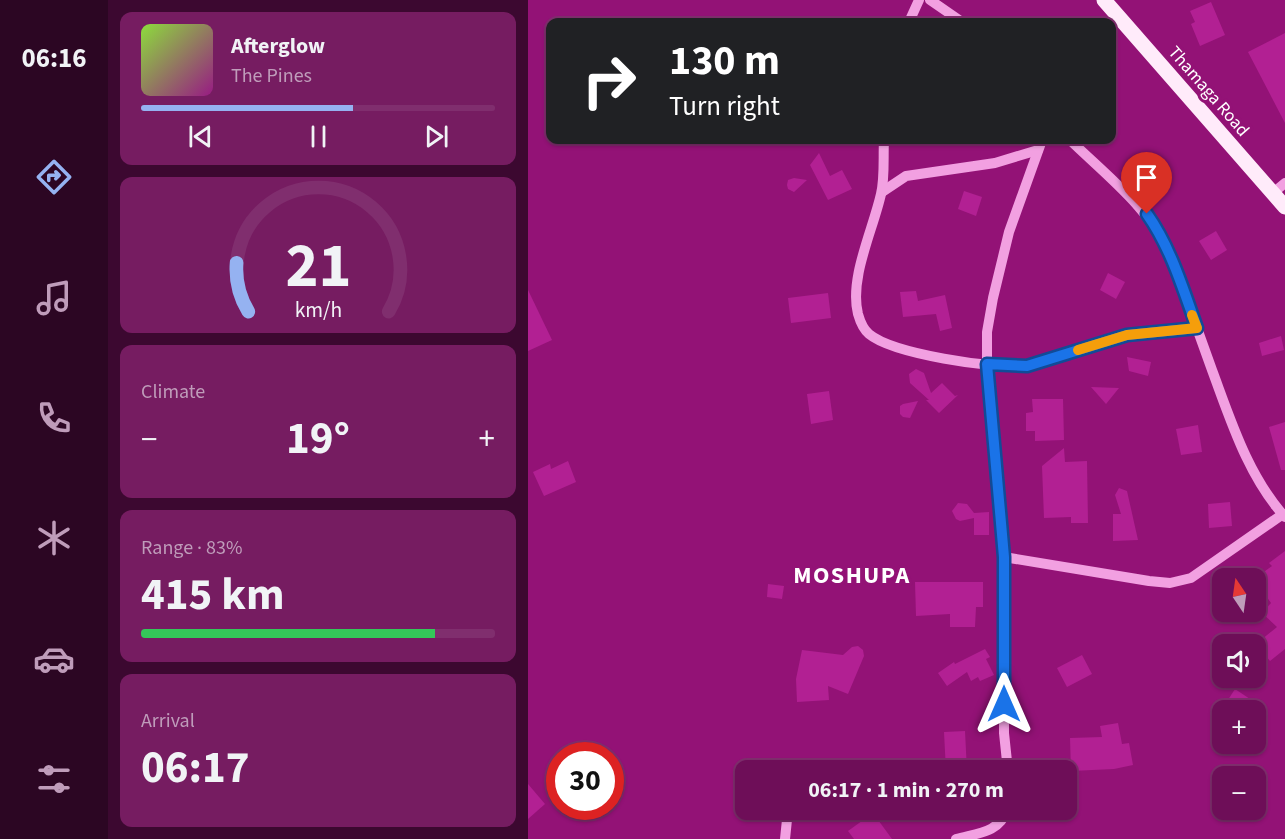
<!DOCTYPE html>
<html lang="en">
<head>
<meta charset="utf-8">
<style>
	body { margin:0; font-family:"Source Sans 3",sans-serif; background:#761c61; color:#f1f3f6; height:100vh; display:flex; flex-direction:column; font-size:22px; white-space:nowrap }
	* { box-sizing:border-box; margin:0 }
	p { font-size:20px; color:#bf9cba }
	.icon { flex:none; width:33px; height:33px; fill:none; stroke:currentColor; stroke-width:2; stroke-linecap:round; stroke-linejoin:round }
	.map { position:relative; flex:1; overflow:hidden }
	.details { display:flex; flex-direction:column; gap:12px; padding:12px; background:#3c0830; width:420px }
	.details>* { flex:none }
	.banner { position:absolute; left:18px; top:18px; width:570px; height:126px; border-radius:12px; box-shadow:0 2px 4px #0004,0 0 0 2px #802e6e; background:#202124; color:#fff; overflow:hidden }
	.needle { width:39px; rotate:347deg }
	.fabs { position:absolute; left:684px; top:568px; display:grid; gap:12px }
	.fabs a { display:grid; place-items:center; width:54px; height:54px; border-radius:12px; background:#6e0e58; box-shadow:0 2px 4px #0004,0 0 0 2px #802e6e; font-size:30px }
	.speed { position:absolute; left:18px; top:742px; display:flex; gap:12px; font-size:30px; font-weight:700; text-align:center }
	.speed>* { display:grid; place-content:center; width:78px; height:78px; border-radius:50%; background:#6e0e58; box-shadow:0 2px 4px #0004,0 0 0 2px #802e6e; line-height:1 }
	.speed .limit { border:9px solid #d22; background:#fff; color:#111 }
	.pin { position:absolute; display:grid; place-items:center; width:51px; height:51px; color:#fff; margin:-62px -26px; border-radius:50% 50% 50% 0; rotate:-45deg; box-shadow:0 0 6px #0007 }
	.pin .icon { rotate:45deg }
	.me { position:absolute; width:66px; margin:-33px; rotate:0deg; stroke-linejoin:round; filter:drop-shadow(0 0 4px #0008) }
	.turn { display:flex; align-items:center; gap:21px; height:126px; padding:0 24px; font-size:27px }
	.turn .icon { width:78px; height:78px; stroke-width:2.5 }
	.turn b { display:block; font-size:42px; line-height:51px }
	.big { font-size:45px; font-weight:700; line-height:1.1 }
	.details .tile { flex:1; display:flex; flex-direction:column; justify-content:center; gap:9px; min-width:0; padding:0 21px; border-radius:12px; background:#761c61 }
	.details .dial { align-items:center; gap:0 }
	.dial svg { height:156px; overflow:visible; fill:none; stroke:#802e6e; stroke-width:7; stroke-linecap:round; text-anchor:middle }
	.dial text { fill:#f1f3f6; stroke:none }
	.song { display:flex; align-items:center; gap:18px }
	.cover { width:72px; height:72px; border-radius:9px; background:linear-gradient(135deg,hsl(90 70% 55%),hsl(310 70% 35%)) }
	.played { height:6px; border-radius:3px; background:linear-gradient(90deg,#95b2f1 60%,#802e6e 60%) }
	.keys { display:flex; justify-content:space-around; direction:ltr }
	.heat { display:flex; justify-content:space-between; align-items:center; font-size:33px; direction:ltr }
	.charge { height:9px; border-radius:4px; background:linear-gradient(90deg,#34c759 83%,#802e6e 0) }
	.trip { position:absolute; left:207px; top:760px; width:342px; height:60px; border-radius:12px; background:#6e0e58; box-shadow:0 2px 4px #0004,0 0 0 2px #802e6e; font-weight:700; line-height:60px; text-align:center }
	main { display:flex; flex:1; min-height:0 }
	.tab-bar { display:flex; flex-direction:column; width:108px; justify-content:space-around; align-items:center; background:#2c0623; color:#bf9cba }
	.tab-bar .icon { width:42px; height:42px }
	.tab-bar .active { color:#95b2f1 }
	.tab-bar b { font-size:27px; color:#f1f3f6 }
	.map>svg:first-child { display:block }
	.building { fill:#b22093 }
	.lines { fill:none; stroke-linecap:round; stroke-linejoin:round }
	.minor { stroke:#f2a0e1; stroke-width:10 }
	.major { stroke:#ffebfa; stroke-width:15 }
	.route-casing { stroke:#114b97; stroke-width:15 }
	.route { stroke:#1a73e8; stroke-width:10 }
	.slow { stroke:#f59e0b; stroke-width:10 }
	.labels { text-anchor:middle; stroke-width:6; stroke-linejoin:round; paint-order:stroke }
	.street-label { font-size:18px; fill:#fff; stroke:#931276 }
	.district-label { font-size:24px; font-weight:bold; letter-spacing:1.5px; fill:#fff; stroke:#931276 }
</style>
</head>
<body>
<main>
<nav class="tab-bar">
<b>06:16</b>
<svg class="icon active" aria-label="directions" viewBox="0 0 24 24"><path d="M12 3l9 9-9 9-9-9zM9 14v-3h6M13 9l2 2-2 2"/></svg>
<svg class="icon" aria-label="music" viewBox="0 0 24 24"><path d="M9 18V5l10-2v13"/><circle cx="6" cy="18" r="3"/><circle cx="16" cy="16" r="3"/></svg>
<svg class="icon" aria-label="phone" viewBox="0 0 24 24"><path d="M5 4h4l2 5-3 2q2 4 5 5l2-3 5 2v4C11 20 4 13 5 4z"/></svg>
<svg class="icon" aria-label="climate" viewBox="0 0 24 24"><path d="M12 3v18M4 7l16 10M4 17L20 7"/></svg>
<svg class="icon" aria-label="car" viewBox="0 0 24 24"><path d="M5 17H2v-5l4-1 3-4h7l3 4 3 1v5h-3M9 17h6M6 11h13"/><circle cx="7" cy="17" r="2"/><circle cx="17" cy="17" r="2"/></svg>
<svg class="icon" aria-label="filters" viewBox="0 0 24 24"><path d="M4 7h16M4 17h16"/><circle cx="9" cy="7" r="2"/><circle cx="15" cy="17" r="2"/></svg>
</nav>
<section class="details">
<div class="tile">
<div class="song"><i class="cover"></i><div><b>Afterglow</b><p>The Pines</p></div></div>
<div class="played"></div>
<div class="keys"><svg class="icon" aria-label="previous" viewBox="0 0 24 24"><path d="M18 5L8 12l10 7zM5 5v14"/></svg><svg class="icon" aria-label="pause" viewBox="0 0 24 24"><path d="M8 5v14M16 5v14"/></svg><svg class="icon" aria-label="next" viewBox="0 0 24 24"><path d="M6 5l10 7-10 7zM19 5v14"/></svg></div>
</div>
<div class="tile dial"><svg viewBox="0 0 100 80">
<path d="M14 69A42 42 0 1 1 86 69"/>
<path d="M14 69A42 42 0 0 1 8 44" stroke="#95b2f1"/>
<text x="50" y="56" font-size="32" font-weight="700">21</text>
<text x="50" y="72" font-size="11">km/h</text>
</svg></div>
<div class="tile"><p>Climate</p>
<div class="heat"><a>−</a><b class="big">19°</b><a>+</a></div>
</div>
<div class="tile"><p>Range · 83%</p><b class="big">415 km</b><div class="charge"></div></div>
<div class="tile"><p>Arrival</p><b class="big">06:17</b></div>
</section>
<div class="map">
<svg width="757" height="839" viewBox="0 0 757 839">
	<rect width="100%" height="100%" fill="#931276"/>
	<g class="building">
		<path d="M683,2L697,35L672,46L663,24L667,22L662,11Z"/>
		<path d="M757,33V123L720,52Z"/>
		<path d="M291,153L302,176L314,170L324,189L300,200L282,165Z"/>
		<path d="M266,178L279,180L266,192L260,189L259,185L260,180Z"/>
		<path d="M436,191L454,197L448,216L430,209Z"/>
		<path d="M688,231L699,250L683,260L671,241Z"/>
		<path d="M580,273L597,282L588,299L572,290Z"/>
		<path d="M0,290L24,340L0,351Z"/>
		<path d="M388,291L390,301L417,295L424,328L412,331L408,314L375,317L372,292Z"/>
		<path d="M300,293L303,318L263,323L260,298Z"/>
		<path d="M753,336L756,350L734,356L731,343Z"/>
		<path d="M599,357L623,362L620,376L601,371Z"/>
		<path d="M388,369L396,373L403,393L414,383L427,396L430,395L411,413L398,400H401L382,383L381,374Z"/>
		<path d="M563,387L591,388L578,404Z"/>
		<path d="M301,391L305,420L283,424L279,394Z"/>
		<path d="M504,399H535L536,440L507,441V431H498V413L505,412Z"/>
		<path d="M390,401L382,418L375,417L372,414V406L375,404Z"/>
		<path d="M757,422V470H753L741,427Z"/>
		<path d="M670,425L674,452L653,455L648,429Z"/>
		<path d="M536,448L537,462L559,461L560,523H543V517L516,518L514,466Z"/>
		<path d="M40,461L48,482L16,496L5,472L22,464L23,469Z"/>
		<path d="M591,488L599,491L610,540L585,541V514H593L587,495Z"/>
		<path d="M702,502L704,526L681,528L680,504Z"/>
		<path d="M430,503L439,504L446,513L461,512V535H446V518L432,521L428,519L424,511Z"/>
		<path d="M757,551V649L742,661L728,644L749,627L734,613L743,603L726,579L744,566L741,563Z"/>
		<path d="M387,582H455V607H448L447,627H422V614L388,616Z"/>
		<path d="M240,584L256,586L254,599L239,597Z"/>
		<path d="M330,646L335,650L336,656L320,694L300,686L301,700L269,702L268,679L274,650L315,655L324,647Z"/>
		<path d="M457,649L462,657L458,659L466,675L452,681L450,677L443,681L439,672L419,686L410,673L426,662L427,664Z"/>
		<path d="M554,655L564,674L539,687L529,668Z"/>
		<path d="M707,689L722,699L715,711H703L696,706Z"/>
		<path d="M590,723L594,744L601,743L605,765L586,769L543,771L542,738L574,737L572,726Z"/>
		<path d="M437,731L439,771H418L416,732Z"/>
		<path d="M0,784L17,804L0,819Z"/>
		<path d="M345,813L364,839H326L320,831Z"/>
	</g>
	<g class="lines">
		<g class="minor">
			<path d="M402,0L434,22"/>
			<path d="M381,22L391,0"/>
			<path d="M356,140C355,157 357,177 353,194C345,230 321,278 330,314C332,321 335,329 341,334C365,354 465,369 496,366C523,363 549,349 574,341C604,331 638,331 669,328"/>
			<path d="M542,140C578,175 620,207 642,253C656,292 670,331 684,370C703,421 720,476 757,517"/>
			<path d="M354,192L378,176L467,163L510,150"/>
			<path d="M745,193L757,183"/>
			<path d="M476,557L621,581L642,583L663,578L755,514"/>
			<path d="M263,771L264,765"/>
			<path d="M480,771L476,733V557L459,365V332L465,298L481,232L514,140"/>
			<path d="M257,839L260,810"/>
			<path d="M428,839C449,833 471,833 479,810"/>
		</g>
		<path class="major" d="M576,0L757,207"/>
	</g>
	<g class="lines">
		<g class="route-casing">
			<path id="route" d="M476,704V557L459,364L499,366L599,335L669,328C655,289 643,248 619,214"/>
		</g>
		<use href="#route" class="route"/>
		<path class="slow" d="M550,350L599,335L669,328L664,315"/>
	</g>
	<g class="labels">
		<g class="street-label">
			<text transform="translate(681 91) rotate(49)" y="6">Thamaga Road</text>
		</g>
		<g class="district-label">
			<text x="324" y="583">MOSHUPA</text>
		</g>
	</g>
</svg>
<div class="fabs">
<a><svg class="needle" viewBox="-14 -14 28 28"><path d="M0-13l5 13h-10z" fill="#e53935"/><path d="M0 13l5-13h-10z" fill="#bf9cba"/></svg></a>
<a><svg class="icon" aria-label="sound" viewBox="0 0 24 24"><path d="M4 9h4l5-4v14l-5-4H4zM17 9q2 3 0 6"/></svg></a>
<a>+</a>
<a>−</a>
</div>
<div class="speed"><div class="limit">30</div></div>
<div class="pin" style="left:619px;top:214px;background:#d93025"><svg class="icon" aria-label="arrive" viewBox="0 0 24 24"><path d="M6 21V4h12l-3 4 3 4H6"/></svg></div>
<svg class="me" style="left:476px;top:704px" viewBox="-20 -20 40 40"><path d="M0-17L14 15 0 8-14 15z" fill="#1a73e8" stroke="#fff" stroke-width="4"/></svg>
<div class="trip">06:17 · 1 min · 270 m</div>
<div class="banner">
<div class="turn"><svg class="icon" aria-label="right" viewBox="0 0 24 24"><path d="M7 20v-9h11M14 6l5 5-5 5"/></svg><div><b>130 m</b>Turn right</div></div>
</div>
</div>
</main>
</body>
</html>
